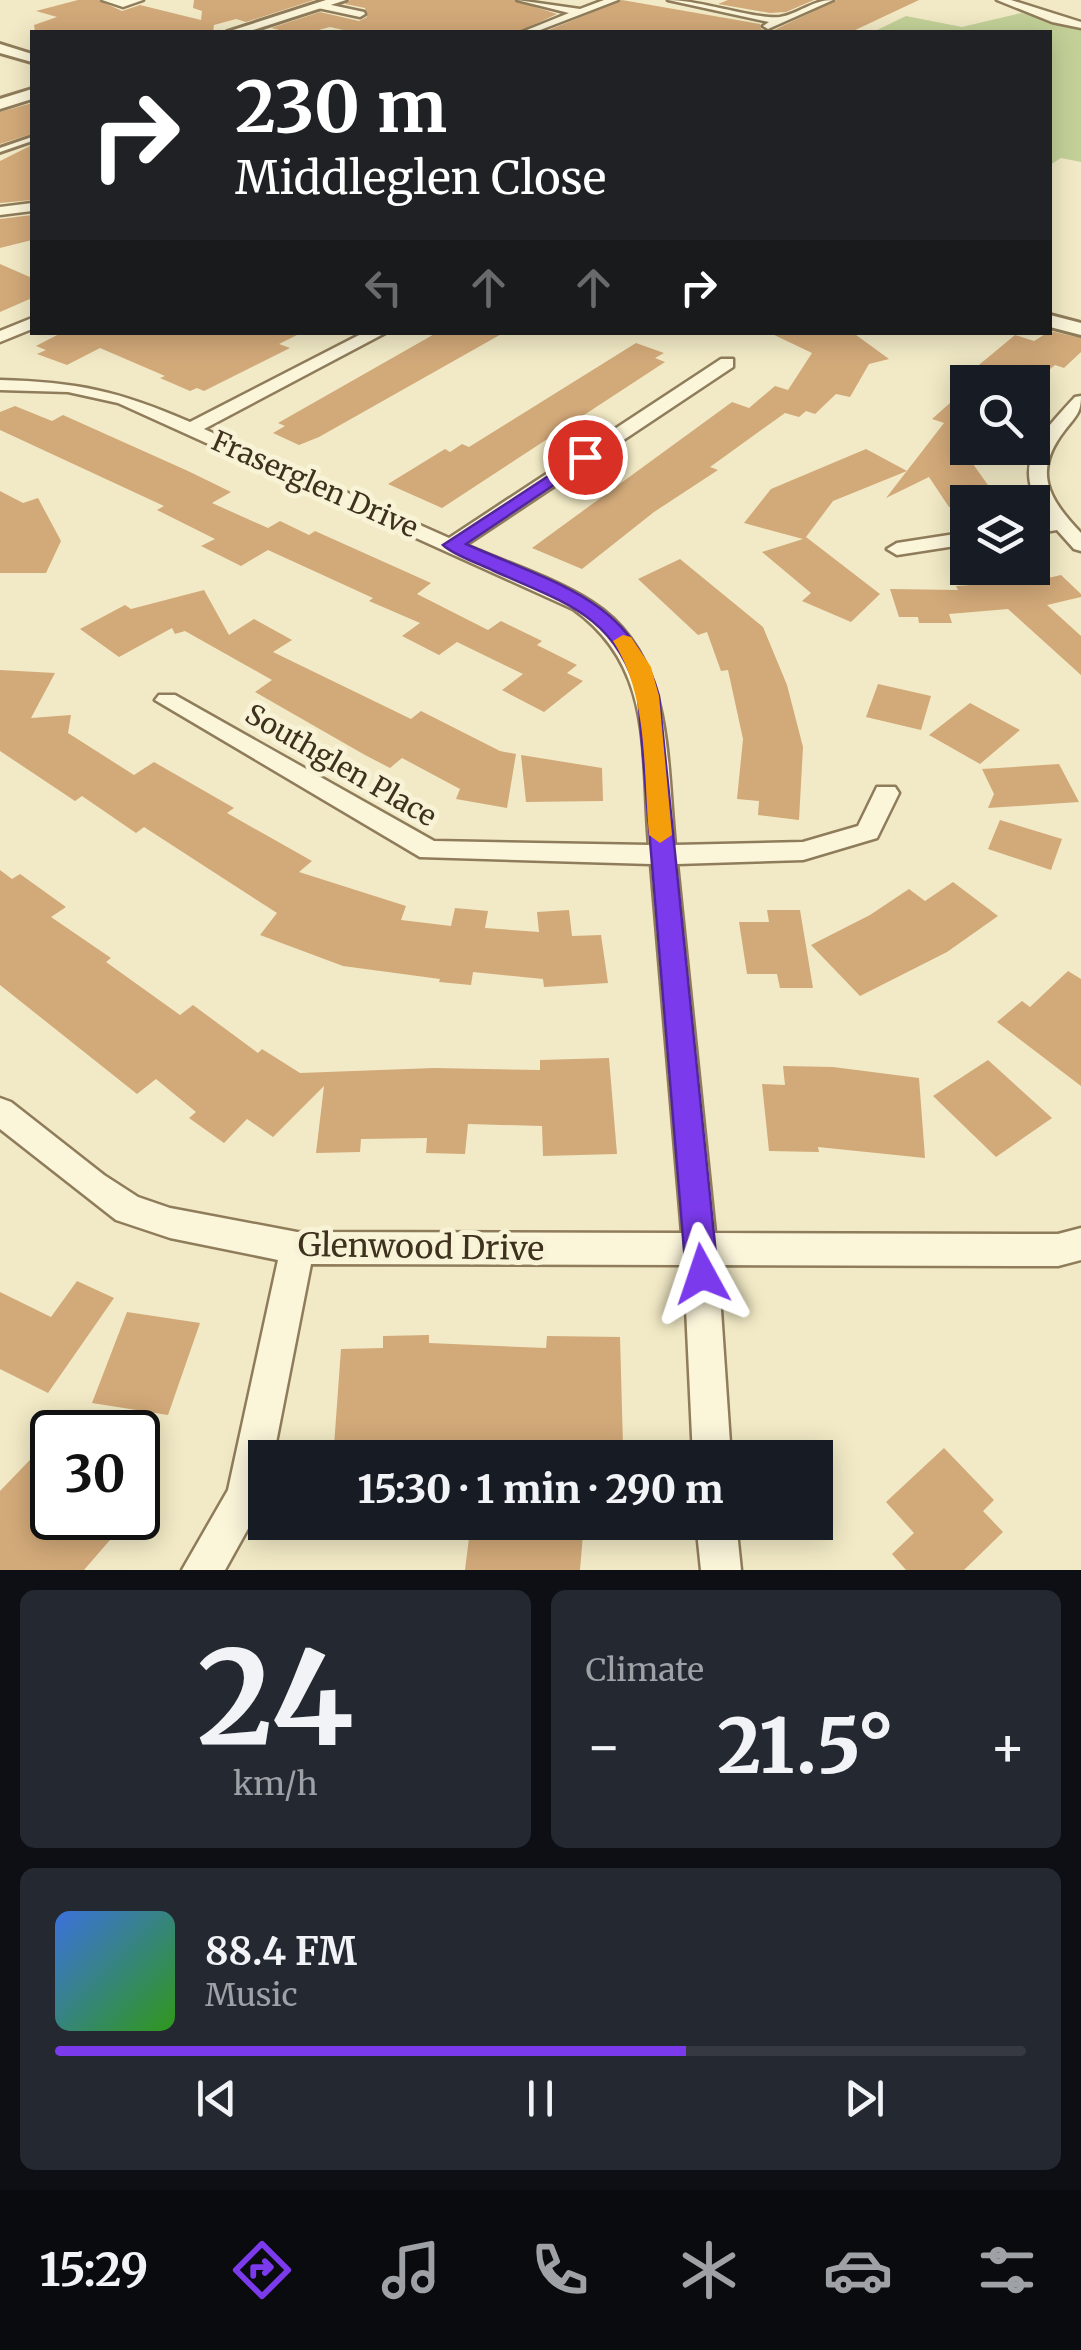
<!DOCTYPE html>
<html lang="en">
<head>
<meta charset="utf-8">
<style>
	body { margin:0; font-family:Merriweather,serif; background:#242831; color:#f1f3f6; height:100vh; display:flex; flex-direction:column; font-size:38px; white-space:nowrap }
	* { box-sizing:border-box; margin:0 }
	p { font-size:32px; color:#9ea1a6 }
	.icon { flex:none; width:55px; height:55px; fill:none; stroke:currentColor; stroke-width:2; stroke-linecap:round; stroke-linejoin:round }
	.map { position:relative; height:1570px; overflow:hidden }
	.drawer { display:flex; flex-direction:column; gap:20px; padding:20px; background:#0d0f14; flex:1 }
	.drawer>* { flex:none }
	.hud { position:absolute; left:30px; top:30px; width:1022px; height:305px; border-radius:0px; box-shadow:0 5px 25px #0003; background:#202124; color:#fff; overflow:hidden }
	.controls { position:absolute; left:950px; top:365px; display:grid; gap:20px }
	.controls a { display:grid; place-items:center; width:100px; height:100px; border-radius:0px; background:#171b24; box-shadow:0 5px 25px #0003; font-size:50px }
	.speed { position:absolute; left:30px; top:1410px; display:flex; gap:20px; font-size:50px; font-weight:700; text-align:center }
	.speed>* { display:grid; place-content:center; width:130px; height:130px; border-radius:50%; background:#171b24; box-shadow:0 5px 25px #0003; line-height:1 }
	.speed .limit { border:5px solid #111; border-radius:15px; background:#fff; color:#111 }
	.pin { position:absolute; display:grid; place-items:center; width:85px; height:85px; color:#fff; margin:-42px; border:5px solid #fff; border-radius:50%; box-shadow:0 2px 10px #0007 }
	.me { position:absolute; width:110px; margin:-55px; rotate:355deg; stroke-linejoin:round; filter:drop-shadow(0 0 8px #0008) }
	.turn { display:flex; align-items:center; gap:35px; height:210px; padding:0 40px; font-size:45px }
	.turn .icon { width:130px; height:130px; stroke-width:2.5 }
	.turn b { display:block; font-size:70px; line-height:85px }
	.lanes { display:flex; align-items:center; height:95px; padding:0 40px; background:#0003; justify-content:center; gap:50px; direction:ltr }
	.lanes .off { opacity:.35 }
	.big { font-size:75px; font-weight:800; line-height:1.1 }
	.drawer .widget { flex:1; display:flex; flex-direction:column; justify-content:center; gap:15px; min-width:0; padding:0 35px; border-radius:15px; background:#242831 }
	.drawer .dial { align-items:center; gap:0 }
	.dial b { font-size:130px; line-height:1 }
	.song { display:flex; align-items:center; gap:30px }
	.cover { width:120px; height:120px; border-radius:15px; background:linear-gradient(135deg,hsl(220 70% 55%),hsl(110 70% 35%)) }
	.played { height:10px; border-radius:5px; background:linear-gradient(90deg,#7c3aed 65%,#363941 65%) }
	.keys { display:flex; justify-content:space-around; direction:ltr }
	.heat { display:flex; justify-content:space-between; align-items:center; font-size:55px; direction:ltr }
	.drawer .tiles { flex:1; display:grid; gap:20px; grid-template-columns:1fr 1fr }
	.widget:last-child { grid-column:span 2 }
	.trip { position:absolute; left:248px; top:1440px; width:585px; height:100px; border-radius:0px; background:#171b24; box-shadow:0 5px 25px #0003; font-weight:800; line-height:100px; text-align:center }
	.tab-bar { display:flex; height:160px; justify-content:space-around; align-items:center; background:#090b0e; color:#9ea1a6 }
	.tab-bar .icon { width:70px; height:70px }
	.tab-bar .current { color:#7c3aed }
	.tab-bar b { font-size:45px; color:#f1f3f6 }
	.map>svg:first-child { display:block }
	.green { fill:#c3d198 }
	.building { fill:#d2a979 }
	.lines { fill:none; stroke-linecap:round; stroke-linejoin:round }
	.service-casing { stroke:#8f7c5a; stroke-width:6 }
	.minor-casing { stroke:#8f7c5a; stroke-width:5 }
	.tertiary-casing { stroke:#8f7c5a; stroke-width:6 }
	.service { fill:#fbf5da; fill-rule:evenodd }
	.minor { fill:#fbf5da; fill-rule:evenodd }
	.tertiary { fill:#fbf5da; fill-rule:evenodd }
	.route { fill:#7c3aed; stroke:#51269a; stroke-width:2.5 }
	.slow { fill:#f59e0b }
	.labels { text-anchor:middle; stroke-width:10; stroke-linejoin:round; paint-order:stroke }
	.street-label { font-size:28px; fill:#3e311e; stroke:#f8f3d6 }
	.near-street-label { font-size:32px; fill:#3e311e; stroke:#f8f3d6 }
</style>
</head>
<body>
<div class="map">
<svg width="1081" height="1570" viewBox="0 0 1081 1570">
	<rect width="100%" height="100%" fill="#f2eac6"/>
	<path class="green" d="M1021,13L1081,28V162L1061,158L1050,165V32H873L906,16L962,27Z"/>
	<g class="building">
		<path d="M78,0H98L122,11L140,5L201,20L202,11L193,8L194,0H314L246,22L236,19L214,25L213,32H35L34,25L57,17L36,11Z"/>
		<path d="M350,0H513L557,14L518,32H352L330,27L311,32H287L271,28L320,12L359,21L367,17L365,8L345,4Z"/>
		<path d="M622,0L760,24L761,29L770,32L837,0H919L851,32H544Z"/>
		<path d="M728,0H814L786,12L770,13L718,4Z"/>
		<path d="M32,103V134L0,144V112Z"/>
		<path d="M32,145V200L0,203V161Z"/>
		<path d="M32,215V240L0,248V219Z"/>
		<path d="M0,264L32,278V298L0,312Z"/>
		<path d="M1050,331L1081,338V352L1064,368L1055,365L1035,382H995L968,374L1015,335L1034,341Z"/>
		<path d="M63,332H303L279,344L290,348L204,391L197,388L190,391L160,378L165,376L100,348L67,365L37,354L46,350L36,346Z"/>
		<path d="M438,332H505L319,437L299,445L273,433L285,426L278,423Z"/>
		<path d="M768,332H852L889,359L869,364L850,397L836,394L815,414L806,411L799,417L785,413L710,467L718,470L654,512L582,569L532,548L732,402L749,408L775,386L788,390L812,353Z"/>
		<path d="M636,343L664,353L655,358L665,362L442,508L388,484L445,449L450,452L462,444L469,447Z"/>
		<path d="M968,387V457L1000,502L949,507L929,477L886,498L944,423L932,419Z"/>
		<path d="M15,406L52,421L63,415L188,471L231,492L212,503L268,528L280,521L309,535L315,531L431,583L417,594L488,630L501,621L542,641L537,645L577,665L567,673L583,681L544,712L502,690L523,674L457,642L439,655L402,636L420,623L369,601L373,598L268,550L241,566L201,546L215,539L157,510L164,506L0,430V412Z"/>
		<path d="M866,449L907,471L833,501L806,537L880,594L851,622L802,601L811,593L762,552L803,539L744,523L771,489Z"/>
		<path d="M0,491L23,503L38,498L61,541L46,573H0Z"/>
		<path d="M680,559L763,627L787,685L803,747L799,820L758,815L759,801L737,799L743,739L728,670L721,671L707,632L698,635L638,579Z"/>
		<path d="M1035,566L1048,578L1061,575L1081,594V597L1047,605L1081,636V675L1008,609L949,614L952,623H919L918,617H899L890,589L958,590L956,586L1015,582L1006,573Z"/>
		<path d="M204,590L229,635L254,619L292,640L273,652L411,719L421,711L500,751L516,754L507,808L456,799L460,789L402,758L390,768L365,755L255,692L272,680L185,631L175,634L172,628L119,657L80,629L125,605L131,609Z"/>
		<path d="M0,670L55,673L31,718L71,715L68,733L134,775L154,762L234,808L227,813L312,861L299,872L406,906L401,920L451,926L455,908L488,911L485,928L539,932L537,912L569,910L572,936L601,935L608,983L544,987L543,979L473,972L471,985L439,982L440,979L343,966L260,935L277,913L144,827L136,833L82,796L75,801L0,751Z"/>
		<path d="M878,684L931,696L921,730L866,717Z"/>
		<path d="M970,703L1020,730L980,764L929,735Z"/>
		<path d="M521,755L602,768L603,801L526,802Z"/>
		<path d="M1059,764L1079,802L988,808L994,794L982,769Z"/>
		<path d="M1000,820L1062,839L1051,870L988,849Z"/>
		<path d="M0,870L12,879L20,874L66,907L51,917L111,958L106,962L180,1015L193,1005L258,1053L262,1049L300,1073L434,1068L540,1070V1060L609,1058L617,1154L543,1156L542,1126L468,1124L465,1154L426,1153L427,1138L361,1139L360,1152L316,1153L324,1086L273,1137L247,1119L224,1143L189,1118L196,1112L156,1079L137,1094L0,985Z"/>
		<path d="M953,882L998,916L947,952L860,996L811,945L870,915L909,889L925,901Z"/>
		<path d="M767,910H800L813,988H780L777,974H747L739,922H769Z"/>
		<path d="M1068,971L1081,979V1086L997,1022L1022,1001L1030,1007Z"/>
		<path d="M988,1060L1052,1118L996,1157L933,1096Z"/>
		<path d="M783,1066L833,1067L919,1078L925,1158L818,1147L819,1152L769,1151L762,1084L785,1085Z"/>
		<path d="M77,1281L114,1298L48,1393L0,1369V1292L51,1317Z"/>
		<path d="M127,1312L200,1323L168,1415L92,1403Z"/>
		<path d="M429,1335V1343L546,1348L547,1336L620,1337L623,1446L425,1440L424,1443L334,1446L341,1349L383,1348V1336Z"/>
		<path d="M52,1437V1518H100L116,1533L84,1570H0V1491Z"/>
		<path d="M944,1448L994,1500L983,1511L1003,1532L964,1570H906L892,1554L914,1533L886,1502Z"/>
		<path d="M471,1522H584L580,1570H465Z"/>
	</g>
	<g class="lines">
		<g class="service-casing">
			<path id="service" d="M32,137V141L0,152V148Z"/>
		</g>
		<g class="minor-casing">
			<g id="minor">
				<path d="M102,0H143L123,7Z"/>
				<path d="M517,0L580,9L604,0H618L535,32H522L569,13Z"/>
				<path d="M668,0C700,0 757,20 780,17C799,14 812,0 833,0L768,29L763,26L769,22Z"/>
				<path d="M997,0H1011L1081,22V28L1052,22Z"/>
				<path d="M322,3L364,12L365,14L360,17L318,8Z"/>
				<path d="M32,203V211L0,215V207Z"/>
				<path d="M32,318V329L0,342V331Z"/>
				<path d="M365,332H387L204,429L449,538L721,359H733V367L466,545C507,563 554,578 592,602C674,654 666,759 675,845L803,842L858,826L877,787H895L899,793L877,838L803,860L677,864L715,1233L1058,1234L1081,1228V1260L1058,1266L718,1265L731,1458H693L684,1265L311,1264L273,1458H265V1498L225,1570H182L228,1490L278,1260L170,1238L116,1220L0,1129V1098L11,1102L104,1175L138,1197L170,1208L297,1232L682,1233L651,864L420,857L155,700L159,695H175L434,841L649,845C641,755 655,667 573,609L118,403L68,392L0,390V380C77,382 119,391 190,422Z"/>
				<path d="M1081,396C1081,413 1076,416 1065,430C1032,472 1048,498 1081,533V551L1074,549L1057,530L1032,534V522L1048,520C1009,467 1036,439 1075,397Z"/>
				<path d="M968,532V544L897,555L887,549L897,543Z"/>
				<path d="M696,1522H736L741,1570H701Z"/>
			</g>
		</g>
		<g class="tertiary-casing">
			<g id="tertiary">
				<path d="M326,0H346L247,32H227Z"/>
				<path d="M0,44L32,54V62L0,53Z"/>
				<path d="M32,89V99L0,109V99Z"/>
				<path d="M1050,315L1081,323V335L1050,327Z"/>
			</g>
		</g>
		<use href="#service" class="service"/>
		<use href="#minor" class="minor"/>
		<use href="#tertiary" class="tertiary"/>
	</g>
	<path class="route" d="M585,452L594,457L591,460L466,544C550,582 632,598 659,696L718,1274L713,1284L702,1288L691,1284L686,1274L638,696C616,614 562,602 492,570C476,562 455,556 443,545Z"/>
	<path class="slow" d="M623,635L631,637L651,667L659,696L672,835L660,843L649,835C643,770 649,697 613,641Z"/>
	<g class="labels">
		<g class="street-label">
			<text transform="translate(315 484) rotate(24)" y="10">Fraserglen Drive</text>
			<text transform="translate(341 765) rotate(30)" y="10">Southglen Place</text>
		</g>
		<g class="near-street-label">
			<text transform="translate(421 1247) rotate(1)" y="11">Glenwood Drive</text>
		</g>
	</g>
</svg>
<div class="controls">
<a><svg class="icon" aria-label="search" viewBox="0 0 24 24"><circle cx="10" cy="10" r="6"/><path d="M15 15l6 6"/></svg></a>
<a><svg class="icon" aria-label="layers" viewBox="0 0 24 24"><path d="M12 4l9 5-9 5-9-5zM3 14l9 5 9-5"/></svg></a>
</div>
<div class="speed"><div class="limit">30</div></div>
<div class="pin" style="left:585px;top:457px;background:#d93025"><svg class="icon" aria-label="arrive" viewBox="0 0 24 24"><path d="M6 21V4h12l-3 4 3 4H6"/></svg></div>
<svg class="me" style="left:702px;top:1274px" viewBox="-20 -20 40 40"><path d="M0-17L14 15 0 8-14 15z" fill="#7c3aed" stroke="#fff" stroke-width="4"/></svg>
<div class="trip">15:30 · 1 min · 290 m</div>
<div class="hud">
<div class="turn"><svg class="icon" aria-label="right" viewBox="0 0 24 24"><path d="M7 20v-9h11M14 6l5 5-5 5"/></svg><div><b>230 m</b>Middleglen Close</div></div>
<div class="lanes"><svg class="icon off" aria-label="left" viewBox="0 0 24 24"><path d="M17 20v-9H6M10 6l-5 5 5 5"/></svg><svg class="icon off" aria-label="ahead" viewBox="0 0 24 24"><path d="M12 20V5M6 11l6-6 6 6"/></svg><svg class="icon off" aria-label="ahead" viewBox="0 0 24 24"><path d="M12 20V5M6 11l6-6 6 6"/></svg><svg class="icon" aria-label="right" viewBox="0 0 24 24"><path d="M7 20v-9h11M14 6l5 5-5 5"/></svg></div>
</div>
</div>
<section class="drawer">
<div class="tiles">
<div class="widget dial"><b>24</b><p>km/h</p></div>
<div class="widget"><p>Climate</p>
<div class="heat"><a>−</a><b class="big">21.5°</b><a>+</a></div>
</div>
<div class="widget">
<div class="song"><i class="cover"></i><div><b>88.4 FM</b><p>Music</p></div></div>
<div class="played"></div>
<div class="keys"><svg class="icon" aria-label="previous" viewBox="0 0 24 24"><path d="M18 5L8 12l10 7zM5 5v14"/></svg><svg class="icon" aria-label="pause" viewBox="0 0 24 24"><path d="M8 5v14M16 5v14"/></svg><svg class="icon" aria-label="next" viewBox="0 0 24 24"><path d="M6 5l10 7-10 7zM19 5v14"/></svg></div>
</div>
</div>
</section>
<nav class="tab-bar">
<b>15:29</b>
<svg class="icon current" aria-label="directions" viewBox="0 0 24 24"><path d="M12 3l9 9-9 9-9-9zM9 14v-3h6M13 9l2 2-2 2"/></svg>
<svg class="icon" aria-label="music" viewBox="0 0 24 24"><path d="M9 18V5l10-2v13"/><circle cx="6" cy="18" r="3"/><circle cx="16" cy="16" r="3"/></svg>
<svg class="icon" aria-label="phone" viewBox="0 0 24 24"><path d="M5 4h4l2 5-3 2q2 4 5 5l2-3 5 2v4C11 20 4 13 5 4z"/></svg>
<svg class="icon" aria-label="climate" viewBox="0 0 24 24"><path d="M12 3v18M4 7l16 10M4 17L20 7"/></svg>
<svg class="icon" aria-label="car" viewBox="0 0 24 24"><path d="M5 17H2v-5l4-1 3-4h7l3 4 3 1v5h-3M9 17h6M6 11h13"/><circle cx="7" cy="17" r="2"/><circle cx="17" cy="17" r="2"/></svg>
<svg class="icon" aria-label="filters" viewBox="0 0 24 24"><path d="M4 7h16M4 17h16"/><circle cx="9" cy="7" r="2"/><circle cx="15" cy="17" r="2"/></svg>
</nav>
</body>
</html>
